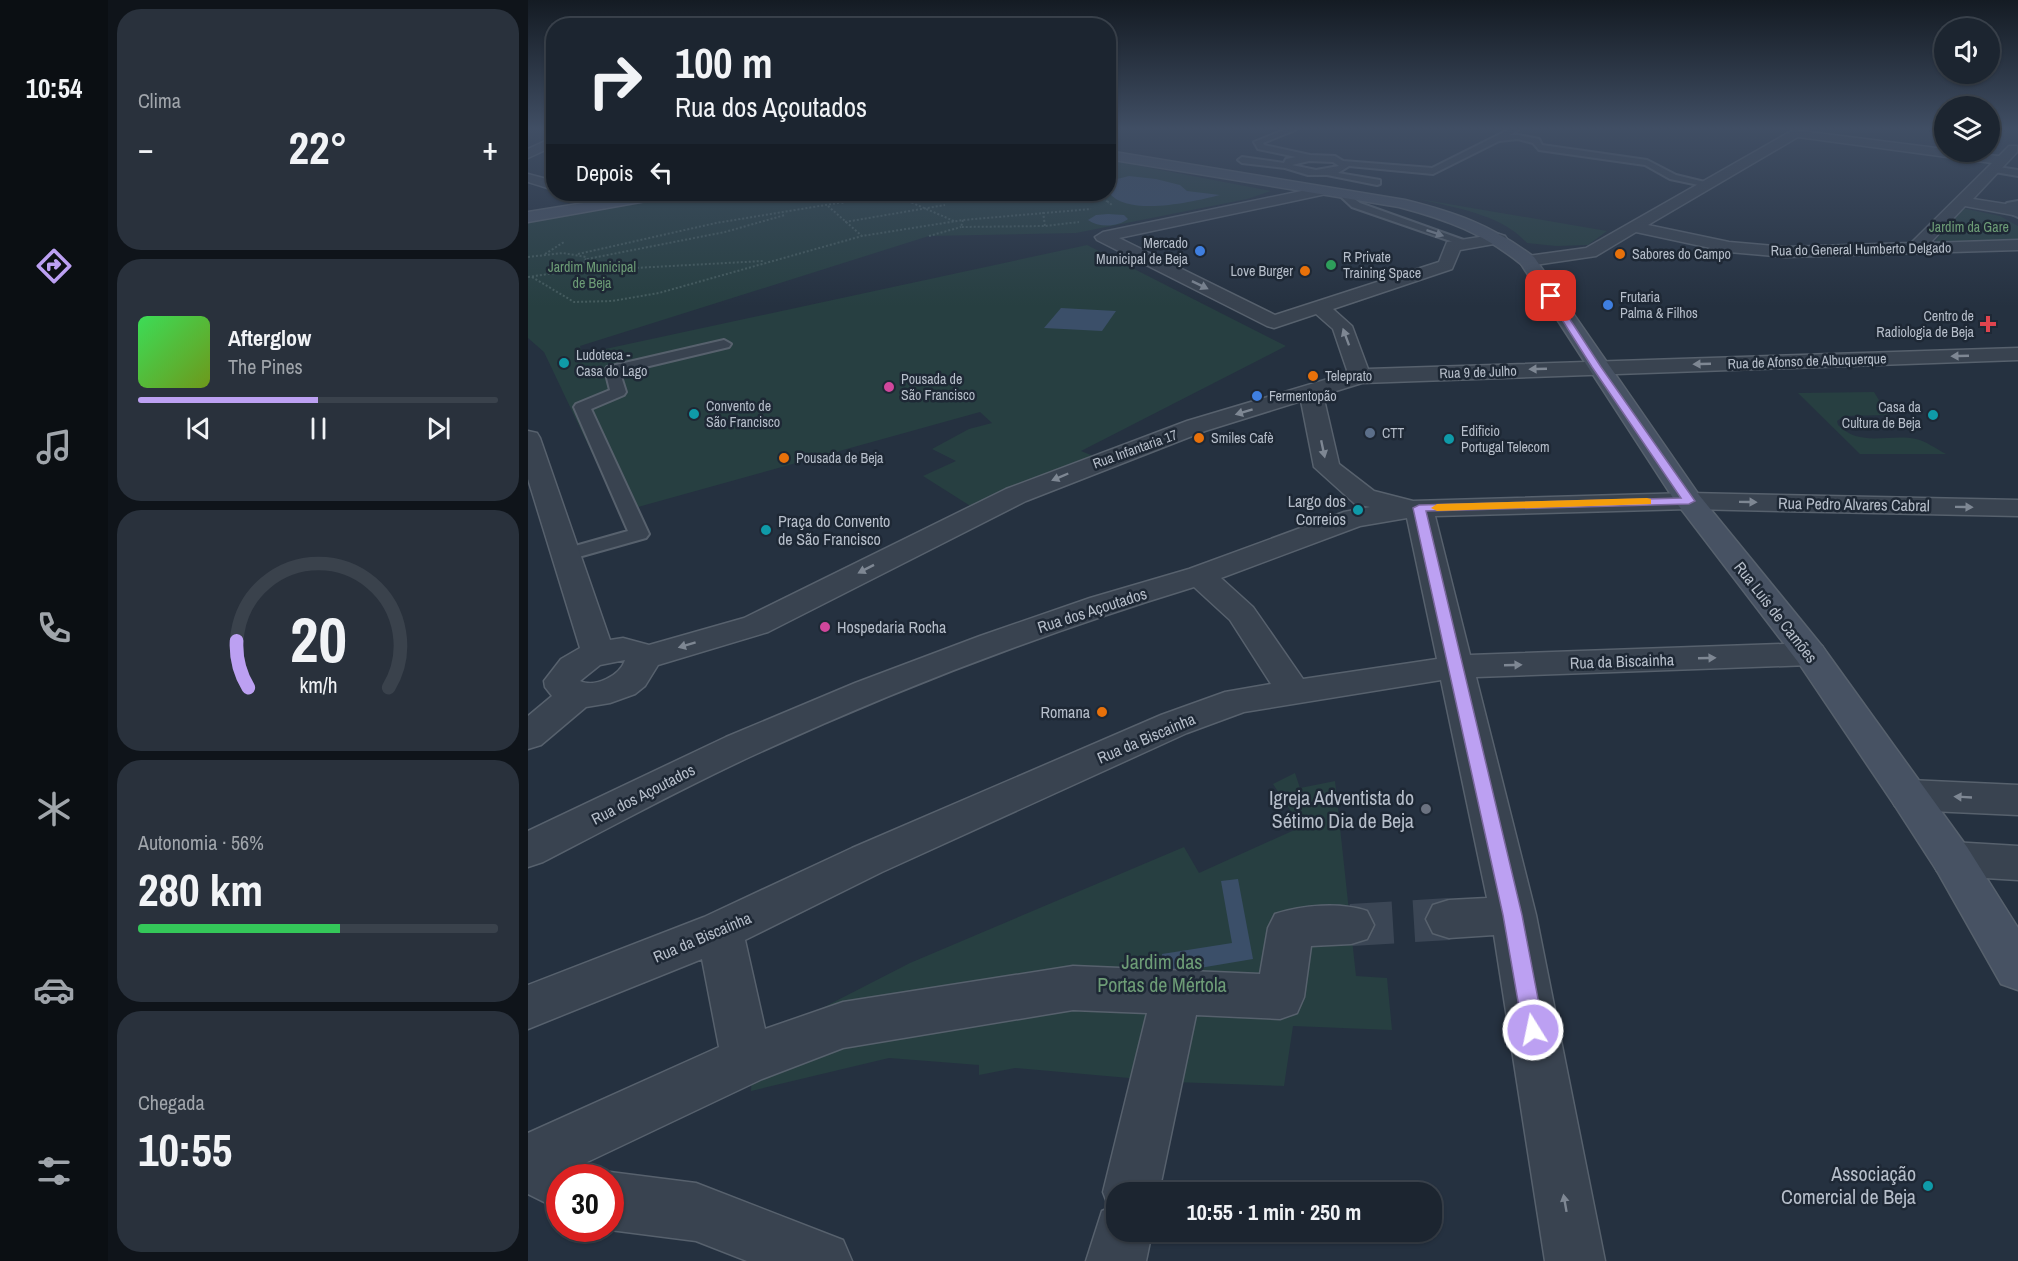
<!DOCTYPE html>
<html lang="pt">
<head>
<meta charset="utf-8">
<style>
	body { margin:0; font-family:"Archivo Narrow",sans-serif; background:#29313c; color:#f1f3f6; height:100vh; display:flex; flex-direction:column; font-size:22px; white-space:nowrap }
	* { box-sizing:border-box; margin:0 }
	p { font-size:20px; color:#a0a5ab }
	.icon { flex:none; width:33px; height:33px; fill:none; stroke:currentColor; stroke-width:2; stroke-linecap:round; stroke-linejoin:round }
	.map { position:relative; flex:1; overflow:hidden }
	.panel { display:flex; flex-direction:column; gap:9px; padding:9px; background:#0f141a; width:420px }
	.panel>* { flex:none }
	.banner { position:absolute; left:18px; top:18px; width:570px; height:183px; border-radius:24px; box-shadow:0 2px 4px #0004,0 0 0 2px #3a424c; background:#1c2530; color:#f1f3f6; overflow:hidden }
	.buttons { position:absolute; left:1406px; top:18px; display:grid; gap:12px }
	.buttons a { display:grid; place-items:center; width:66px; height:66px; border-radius:50%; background:#1c2530; box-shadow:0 2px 4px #0004,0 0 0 2px #3a424c; font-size:30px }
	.speed { position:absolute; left:18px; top:1164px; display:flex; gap:12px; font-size:30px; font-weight:700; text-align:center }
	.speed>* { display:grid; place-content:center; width:78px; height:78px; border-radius:50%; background:#1c2530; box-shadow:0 2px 4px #0004,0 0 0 2px #3a424c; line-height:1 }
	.speed .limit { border:9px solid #d22; background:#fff; color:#111 }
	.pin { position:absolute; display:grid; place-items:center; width:51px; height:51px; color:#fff; margin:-26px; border-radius:12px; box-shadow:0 3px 9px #0006 }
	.me { position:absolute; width:66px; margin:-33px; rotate:350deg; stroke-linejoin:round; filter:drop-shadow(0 0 4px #0008) }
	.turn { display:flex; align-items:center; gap:21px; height:126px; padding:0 30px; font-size:27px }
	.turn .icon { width:78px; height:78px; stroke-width:2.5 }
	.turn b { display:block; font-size:42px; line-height:51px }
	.then { display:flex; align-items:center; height:57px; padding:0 30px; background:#0003; gap:12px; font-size:22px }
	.big { font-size:45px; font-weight:800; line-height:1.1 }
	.panel .tile { flex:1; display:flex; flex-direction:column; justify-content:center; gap:9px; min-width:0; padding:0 21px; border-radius:24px; background:#29313c }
	.panel .dial { align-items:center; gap:0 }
	.dial svg { height:156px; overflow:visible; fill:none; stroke:#3a424c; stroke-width:7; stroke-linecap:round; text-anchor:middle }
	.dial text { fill:#f1f3f6; stroke:none }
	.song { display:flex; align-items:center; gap:18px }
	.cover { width:72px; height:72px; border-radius:9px; background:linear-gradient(135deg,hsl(130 70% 55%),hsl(80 70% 35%)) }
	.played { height:6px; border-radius:3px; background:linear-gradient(90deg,#bca0f2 50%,#3a424c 50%) }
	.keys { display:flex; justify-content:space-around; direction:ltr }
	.heat { display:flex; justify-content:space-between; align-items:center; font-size:33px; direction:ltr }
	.charge { height:9px; border-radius:4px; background:linear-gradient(90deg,#34c759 56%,#3a424c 0) }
	.trip { position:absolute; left:578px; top:1182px; width:336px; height:60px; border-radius:24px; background:#1c2530; box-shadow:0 2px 4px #0004,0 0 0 2px #3a424c; font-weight:800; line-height:60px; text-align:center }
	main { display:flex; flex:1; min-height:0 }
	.tab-bar { display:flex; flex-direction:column; width:108px; justify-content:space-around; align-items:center; background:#0b0f13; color:#a0a5ab }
	.tab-bar .icon { width:42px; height:42px }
	.tab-bar .selected { color:#bca0f2 }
	.tab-bar b { font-size:27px; color:#f1f3f6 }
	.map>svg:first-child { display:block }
	.green { fill:#273f41 }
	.water { fill:#3b4f69 }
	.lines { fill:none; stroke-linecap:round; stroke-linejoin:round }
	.street-tunnel { stroke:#3b4655; stroke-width:42; stroke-dasharray:42 21; stroke-linecap:butt }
	.lane-casing { stroke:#57616d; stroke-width:4 }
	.street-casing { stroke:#57616d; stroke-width:3 }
	.secondary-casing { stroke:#57616d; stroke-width:3 }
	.path-far1 { stroke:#455c5e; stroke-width:1.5; stroke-dasharray:1.5 1.5; stroke-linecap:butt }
	.path { stroke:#455c5e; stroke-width:2; stroke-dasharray:2 2; stroke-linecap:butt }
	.lane { fill:#394350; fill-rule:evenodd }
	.street { fill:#394350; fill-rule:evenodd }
	.secondary { fill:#475263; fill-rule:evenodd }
	.oneway { fill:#7e8793 }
	.route { fill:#bca0f2; stroke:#7a689d; stroke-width:1.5 }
	.slow { fill:#f59e0b }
	.shop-dot { fill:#3f7fe0; stroke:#1e2835; stroke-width:2 }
	.food-dot { fill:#e8710a; stroke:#1e2835; stroke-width:2 }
	.leisure-dot { fill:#2e9e5b; stroke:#1e2835; stroke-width:2 }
	.health-dot { fill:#e0444e; stroke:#1e2835; stroke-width:2 }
	.culture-dot { fill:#0f9aa8; stroke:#1e2835; stroke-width:2 }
	.hotel-dot { fill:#d1479c; stroke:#1e2835; stroke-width:2 }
	.service-dot { fill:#5c6f8a; stroke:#1e2835; stroke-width:2 }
	.worship-dot { fill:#6b7280; stroke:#1e2835; stroke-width:2 }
	.labels { text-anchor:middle; stroke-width:5; stroke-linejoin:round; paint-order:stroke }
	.far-park-label { font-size:14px; fill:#6d9c76; stroke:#1e2835 }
	.far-poi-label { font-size:14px; fill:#b6beca; stroke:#1e2835; text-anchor:start }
	.far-street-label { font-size:14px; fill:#b6beca; stroke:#1e2835 }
	.poi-label { font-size:16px; fill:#b6beca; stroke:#1e2835; text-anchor:end }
	.street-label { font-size:16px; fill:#b6beca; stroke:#1e2835 }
	.near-poi-label { font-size:20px; fill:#b6beca; stroke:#1e2835; text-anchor:end }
	.near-park-label { font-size:20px; fill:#6d9c76; stroke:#1e2835 }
</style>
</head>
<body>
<main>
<nav class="tab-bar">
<b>10:54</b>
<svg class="icon selected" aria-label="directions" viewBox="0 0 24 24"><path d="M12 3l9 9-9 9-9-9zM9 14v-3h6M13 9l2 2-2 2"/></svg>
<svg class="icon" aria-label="music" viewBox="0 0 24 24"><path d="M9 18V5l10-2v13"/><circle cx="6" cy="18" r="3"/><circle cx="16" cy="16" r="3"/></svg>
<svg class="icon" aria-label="phone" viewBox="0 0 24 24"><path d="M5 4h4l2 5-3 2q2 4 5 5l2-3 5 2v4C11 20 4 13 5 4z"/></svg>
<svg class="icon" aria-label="climate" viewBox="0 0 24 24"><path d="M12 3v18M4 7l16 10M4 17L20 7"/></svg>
<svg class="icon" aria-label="car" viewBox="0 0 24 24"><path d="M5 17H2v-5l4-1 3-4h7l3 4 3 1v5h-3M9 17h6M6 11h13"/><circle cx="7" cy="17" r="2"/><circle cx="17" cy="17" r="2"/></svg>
<svg class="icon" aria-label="filters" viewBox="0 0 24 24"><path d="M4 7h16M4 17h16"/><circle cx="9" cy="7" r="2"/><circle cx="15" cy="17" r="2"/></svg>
</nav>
<section class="panel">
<div class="tile"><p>Clima</p>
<div class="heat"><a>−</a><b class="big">22°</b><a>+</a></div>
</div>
<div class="tile">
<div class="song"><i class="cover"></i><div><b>Afterglow</b><p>The Pines</p></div></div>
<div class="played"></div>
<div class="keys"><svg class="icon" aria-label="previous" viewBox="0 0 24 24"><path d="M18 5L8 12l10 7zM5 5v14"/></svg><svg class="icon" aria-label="pause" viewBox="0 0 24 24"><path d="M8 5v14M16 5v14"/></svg><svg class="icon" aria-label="next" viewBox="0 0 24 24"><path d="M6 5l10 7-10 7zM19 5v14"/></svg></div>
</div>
<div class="tile dial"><svg viewBox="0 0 100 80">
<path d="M14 69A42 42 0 1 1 86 69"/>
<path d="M14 69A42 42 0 0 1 8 45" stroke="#bca0f2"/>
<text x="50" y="56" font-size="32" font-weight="700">20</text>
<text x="50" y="72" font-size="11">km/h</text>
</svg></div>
<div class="tile"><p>Autonomia · 56%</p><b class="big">280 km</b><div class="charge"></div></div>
<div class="tile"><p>Chegada</p><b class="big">10:55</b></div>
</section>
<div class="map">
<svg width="1490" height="1261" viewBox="0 0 1490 1261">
	<rect width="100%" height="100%" fill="#253140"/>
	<g class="green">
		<path d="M581,160L743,191L719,199L548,233L401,236L52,346L54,354L559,245L758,346L553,451L568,457L444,507L395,476L428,461L404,449L441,429L464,423L452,412L92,512L16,352L0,338V222L163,194H580Z"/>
		<path d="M891,199L1079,231L1060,245L1028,246L999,243C973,214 927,208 891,199Z"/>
		<path d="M1434,208L1472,216L1490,226V242L1404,245Z"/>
		<path d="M1346,392L1360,415L1316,416L1309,421L1310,425C1333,448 1361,433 1388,439C1398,441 1408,449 1418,454H1332L1270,393Z"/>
		<path d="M767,773L772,788L807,781L828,976L859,978L864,1030L765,1026L756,1086L646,1082L487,1068L451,1075V1065L361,1058L223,1091L226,1043L382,963L656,847L671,873L773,827L745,784Z"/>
	</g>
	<g class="water">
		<path d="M601,176L628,179L652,185L659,191L692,195C664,202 601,217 581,193V181Z"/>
		<path d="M580,214L596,215L600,219C590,227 571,228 560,220L568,215Z"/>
		<path d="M533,308L588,311L574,331L516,328Z"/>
		<path d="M710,879L725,959L636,974L634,954L704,943L693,881Z"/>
	</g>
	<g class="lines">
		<path class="street-tunnel" d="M823,925L921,919"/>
		<g class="lane-casing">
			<g id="lane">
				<path d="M756,130H767L735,143L736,145L782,155L807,156L815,161L904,168L980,130H990L982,135H990L1011,139L1014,145L1119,160L1148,175L1185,184L1180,187L1142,179L1117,165L1011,150L1005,143L990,139L971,141L905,174L821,166L810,173L852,180V184L849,185L799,175H780L757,168L714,163L710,160L714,157L756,163L758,159L768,157L730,149L726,142ZM781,161L805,162L811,166L788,170L764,165Z"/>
				<path d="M1464,166L1490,170V176L1461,171L1459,169Z"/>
				<path d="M815,191L832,203L944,243L942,245H934L824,207L810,194Z"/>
				<path d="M1490,201V207L1485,208L1490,210V217L1473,209L1479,203Z"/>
				<path d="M196,340L203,344L201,347L92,373L98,392L96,395L63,409L121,534L118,538L40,560L33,558L30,554L33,550L100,531L46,407L48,404L82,390L77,370L79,367Z"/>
			</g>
		</g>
		<g class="street-casing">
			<g id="street">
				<path d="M1265,130L1416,149V152L1471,156L1481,146H1489V152L1445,199L1490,206V216L1437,206L1402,243L1490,240V250L1258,257L1201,252L1108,232L1068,256L1000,266L994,265L991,261L994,257L1000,256L1058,248ZM1270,137L1464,163L1383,243L1258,247L1201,242L1120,225Z"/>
				<path d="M26,137V146L0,158V149Z"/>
				<path d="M0,174L26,181V190L0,182Z"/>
				<path d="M793,187L800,191L798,194L591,238L747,315L911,262L919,242L971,234L977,236L979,239L977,242L932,250L924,269L805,309L824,326L840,369L1490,348V360L834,383L795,395L811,464L846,491L885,501L1161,493L1490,500V516L1161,509L907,516L942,655L1282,643L1294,646L1299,654L1294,662L1282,665L948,677L1008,915L1077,1261H1017L966,935L921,938L905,933L898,919L905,905L921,900L959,898L913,680L716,712L659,733L354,872L217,940L237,1029L315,1002L545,966L732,974L740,928L747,914C774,905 812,902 839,911L846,925L839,939L823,944L783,946L776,997L769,1013L752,1019L668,1015L631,1192H588V1232H624L618,1261H558L574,1211L581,1208L575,1192L619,1013L545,1010L315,1048L234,1079L53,1165L58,1178H32V1210L0,1194V1133L191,1047L174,959L0,1029V985L176,917L324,848L633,715L697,692L743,684L702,620L666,587C516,633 369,689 226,755C154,788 85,826 15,862L0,867V831L198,737L327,683L452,636L562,598L661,569L816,512L842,507L827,504L786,467L773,401L677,431L498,501L240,632L130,665L117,686L107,694L82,703L58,707L13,745L0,749V716L24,696L17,687L16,681L33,659L52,648L0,479V431L9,433L12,438L82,640L95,638L121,645L216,618L478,489L659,421L820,373L805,329L788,314L746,328L739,326L569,240L567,237L575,232ZM879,518L909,659L775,679L725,607L693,578L832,526ZM97,660C92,676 67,688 52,681L72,665Z"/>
				<path d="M40,194H60L82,201L84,204L77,208L42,197Z"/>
				<path d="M1381,780L1490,785V815L1381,810L1367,806L1361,795L1367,784Z"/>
				<path d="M1424,842L1490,846V880L1424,876L1409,871L1403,859L1409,847Z"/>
				<path d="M82,1172L168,1183L315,1240L324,1261H219L168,1241L82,1230L79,1228H82V1178H70Z"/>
			</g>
		</g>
		<g class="secondary-casing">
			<g id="secondary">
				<path d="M580,151L877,200C929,213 963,225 1006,257L1171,495L1294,646L1439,847L1490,928V990L1473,984L1409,871L1367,806L1270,662L1147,501L993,264C954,233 920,220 871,207L580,159Z"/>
				<path d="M112,194H142L135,198L0,222V212Z"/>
			</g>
		</g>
		<g class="path-far1">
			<path d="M363,194L384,203"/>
			<path d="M568,194L581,203"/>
			<path d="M163,196L179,194"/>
			<path d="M314,203L357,194"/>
		</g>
		<g class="path">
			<path d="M380,201L426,221"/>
			<path d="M579,201L584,205"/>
			<path d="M300,206L334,236"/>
			<path d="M515,212L517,226"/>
			<path d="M435,220L433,227L517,226L551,222"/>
			<path d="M317,222L417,205"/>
			<path d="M401,236L433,227"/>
			<path d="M17,254L36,242"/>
			<path d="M50,254L188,223L322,201"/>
			<path d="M0,257L35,253L58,257L57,262L41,270"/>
			<path d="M59,259L197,232L257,215"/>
			<path d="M33,272L235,261"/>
			<path d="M0,277L34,272"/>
			<path d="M4,277L46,302L84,301L131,293L334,236L435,220L563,209"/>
		</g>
		<use href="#lane" class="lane"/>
		<use href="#street" class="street"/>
		<use href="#secondary" class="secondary"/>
	</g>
	<defs><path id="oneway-solid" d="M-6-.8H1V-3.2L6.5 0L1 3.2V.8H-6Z" transform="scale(1.5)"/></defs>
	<g class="oneway">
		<use href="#oneway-solid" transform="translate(907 233) rotate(19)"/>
		<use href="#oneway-solid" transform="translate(672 285) rotate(26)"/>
		<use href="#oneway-solid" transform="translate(818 337) rotate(-110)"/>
		<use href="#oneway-solid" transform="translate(1432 356) rotate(178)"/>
		<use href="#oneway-solid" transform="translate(1174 364) rotate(178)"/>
		<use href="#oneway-solid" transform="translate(1010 369) rotate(178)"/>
		<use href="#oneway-solid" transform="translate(716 412) rotate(163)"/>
		<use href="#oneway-solid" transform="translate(795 449) rotate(78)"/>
		<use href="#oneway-solid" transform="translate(532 477) rotate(157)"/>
		<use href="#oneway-solid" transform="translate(1220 502) rotate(1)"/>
		<use href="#oneway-solid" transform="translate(1436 507) rotate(1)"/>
		<use href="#oneway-solid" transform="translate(338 569) rotate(153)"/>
		<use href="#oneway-solid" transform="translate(159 645) rotate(163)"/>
		<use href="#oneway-solid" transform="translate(1179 658) rotate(-2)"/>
		<use href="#oneway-solid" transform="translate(985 665) rotate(-2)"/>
		<use href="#oneway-solid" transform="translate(1435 797) rotate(-177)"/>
		<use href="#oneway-solid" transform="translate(1037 1203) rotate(-100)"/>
	</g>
	<linearGradient id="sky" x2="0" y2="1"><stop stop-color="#141b23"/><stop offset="0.42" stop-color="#404e64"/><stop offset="1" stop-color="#404e64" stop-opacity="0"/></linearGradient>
	<rect width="1490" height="306" fill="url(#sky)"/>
	<path class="route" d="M1023,294L1026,295L1073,367L1167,501L1161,504L898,511L994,915L1016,1030L1013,1037L1005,1040L998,1037L995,1030L975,915L885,508L891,505L1153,498L1064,367L1019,296Z"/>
	<path class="slow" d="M1119,498L1123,499V504L909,511L903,508L909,504Z"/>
	<g class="shop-dot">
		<circle cx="672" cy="251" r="6"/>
		<circle cx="1080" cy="305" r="6"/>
		<circle cx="729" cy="396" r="6"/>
	</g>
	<g class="food-dot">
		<circle cx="1092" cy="254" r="6"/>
		<circle cx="777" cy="271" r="6"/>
		<circle cx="785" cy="376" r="6"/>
		<circle cx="671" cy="438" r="6"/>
		<circle cx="256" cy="458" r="6"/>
		<circle cx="574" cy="712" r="6"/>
	</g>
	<circle class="leisure-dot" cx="803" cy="265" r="6"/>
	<path class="health-dot" d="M1457 315h6v6h6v6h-6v6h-6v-6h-6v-6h6z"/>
	<g class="culture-dot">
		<circle cx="36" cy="363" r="6"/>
		<circle cx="166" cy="414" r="6"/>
		<circle cx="1405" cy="415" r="6"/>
		<circle cx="921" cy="439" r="6"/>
		<circle cx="830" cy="510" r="6"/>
		<circle cx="238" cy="530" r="6"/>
		<circle cx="1400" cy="1186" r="6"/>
	</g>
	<g class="hotel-dot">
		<circle cx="361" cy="387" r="6"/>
		<circle cx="297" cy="627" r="6"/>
	</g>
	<circle class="service-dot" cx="842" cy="433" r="6"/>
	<circle class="worship-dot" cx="898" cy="809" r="6"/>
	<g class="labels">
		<g class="far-park-label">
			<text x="1441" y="232">Jardim da Gare</text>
			<text x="64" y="272">Jardim Municipal<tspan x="64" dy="16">de Beja</tspan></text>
		</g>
		<g class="far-poi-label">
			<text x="660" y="248" text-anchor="end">Mercado<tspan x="660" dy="16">Municipal de Beja</tspan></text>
			<text x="1104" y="259">Sabores do Campo</text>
			<text x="815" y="262">R Private<tspan x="815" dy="16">Training Space</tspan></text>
			<text x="765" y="276" text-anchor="end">Love Burger</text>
			<text x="1092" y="302">Frutaria<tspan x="1092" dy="16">Palma &amp; Filhos</tspan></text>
			<text x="1446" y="321" text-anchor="end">Centro de<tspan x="1446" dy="16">Radiologia de Beja</tspan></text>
			<text x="48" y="360">Ludoteca -<tspan x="48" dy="16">Casa do Lago</tspan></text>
			<text x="797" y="381">Teleprato</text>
			<text x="373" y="384">Pousada de<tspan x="373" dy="16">São Francisco</tspan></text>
			<text x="741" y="401">Fermentopão</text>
			<text x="178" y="411">Convento de<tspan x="178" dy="16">São Francisco</tspan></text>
			<text x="1393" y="412" text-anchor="end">Casa da<tspan x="1393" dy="16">Cultura de Beja</tspan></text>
			<text x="933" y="436">Edificio<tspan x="933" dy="16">Portugal Telecom</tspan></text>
			<text x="854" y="438">CTT</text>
			<text x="683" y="443">Smiles Cafè</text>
			<text x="268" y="463">Pousada de Beja</text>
		</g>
		<g class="far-street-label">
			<text transform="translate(1333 249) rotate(-1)" y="5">Rua do General Humberto Delgado</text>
			<text transform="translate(1279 361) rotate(-2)" y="5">Rua de Afonso de Albuquerque</text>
			<text transform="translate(950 372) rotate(-2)" y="5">Rua 9 de Julho</text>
			<text transform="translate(607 449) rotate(-20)" y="5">Rua Infantaria 17</text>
		</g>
		<g class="poi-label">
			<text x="818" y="507">Largo dos<tspan x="818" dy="18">Correios</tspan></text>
			<text x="250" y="527" text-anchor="start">Praça do Convento<tspan x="250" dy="18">de São Francisco</tspan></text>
			<text x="309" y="633" text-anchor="start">Hospedaria Rocha</text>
			<text x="562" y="718">Romana</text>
		</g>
		<g class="street-label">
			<text transform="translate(1326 504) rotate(1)" y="6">Rua Pedro Alvares Cabral</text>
			<text transform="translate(564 610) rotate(-18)" y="6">Rua dos Açoutados</text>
			<text transform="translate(1248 612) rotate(52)" y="6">Rua Luís de Camões</text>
			<text transform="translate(1094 661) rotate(-2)" y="6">Rua da Biscainha</text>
			<text transform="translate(618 738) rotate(-23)" y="6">Rua da Biscainha</text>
			<text transform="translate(115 794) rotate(-27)" y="6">Rua dos Açoutados</text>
			<text transform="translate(174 937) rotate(-23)" y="6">Rua da Biscainha</text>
		</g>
		<g class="near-poi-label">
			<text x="886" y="805">Igreja Adventista do<tspan x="886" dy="23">Sétimo Dia de Beja</tspan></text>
			<text x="1388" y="1181">Associação<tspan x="1388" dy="23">Comercial de Beja</tspan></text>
		</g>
		<g class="near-park-label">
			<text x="634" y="969">Jardim das<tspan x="634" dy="23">Portas de Mértola</tspan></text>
		</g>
	</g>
</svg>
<div class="buttons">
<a><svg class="icon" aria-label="sound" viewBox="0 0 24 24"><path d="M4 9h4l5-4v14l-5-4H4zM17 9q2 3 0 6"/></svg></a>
<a><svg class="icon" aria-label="layers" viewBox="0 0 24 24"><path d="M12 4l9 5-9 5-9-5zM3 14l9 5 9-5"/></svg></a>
</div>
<div class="speed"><div class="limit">30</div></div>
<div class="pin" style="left:1023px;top:296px;background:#d93025"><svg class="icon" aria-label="arrive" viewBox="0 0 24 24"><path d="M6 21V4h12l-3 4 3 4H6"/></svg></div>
<svg class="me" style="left:1005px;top:1030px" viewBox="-20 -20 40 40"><circle r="17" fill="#bca0f2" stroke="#fff" stroke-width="3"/><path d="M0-11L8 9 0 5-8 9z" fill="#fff"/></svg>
<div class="trip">10:55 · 1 min · 250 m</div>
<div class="banner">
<div class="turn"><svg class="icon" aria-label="right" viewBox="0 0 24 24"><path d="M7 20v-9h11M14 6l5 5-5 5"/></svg><div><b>100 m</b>Rua dos Açoutados</div></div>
<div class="then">Depois<svg class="icon" aria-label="left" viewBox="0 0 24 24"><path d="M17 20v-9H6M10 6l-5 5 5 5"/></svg></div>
</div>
</div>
</main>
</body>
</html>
